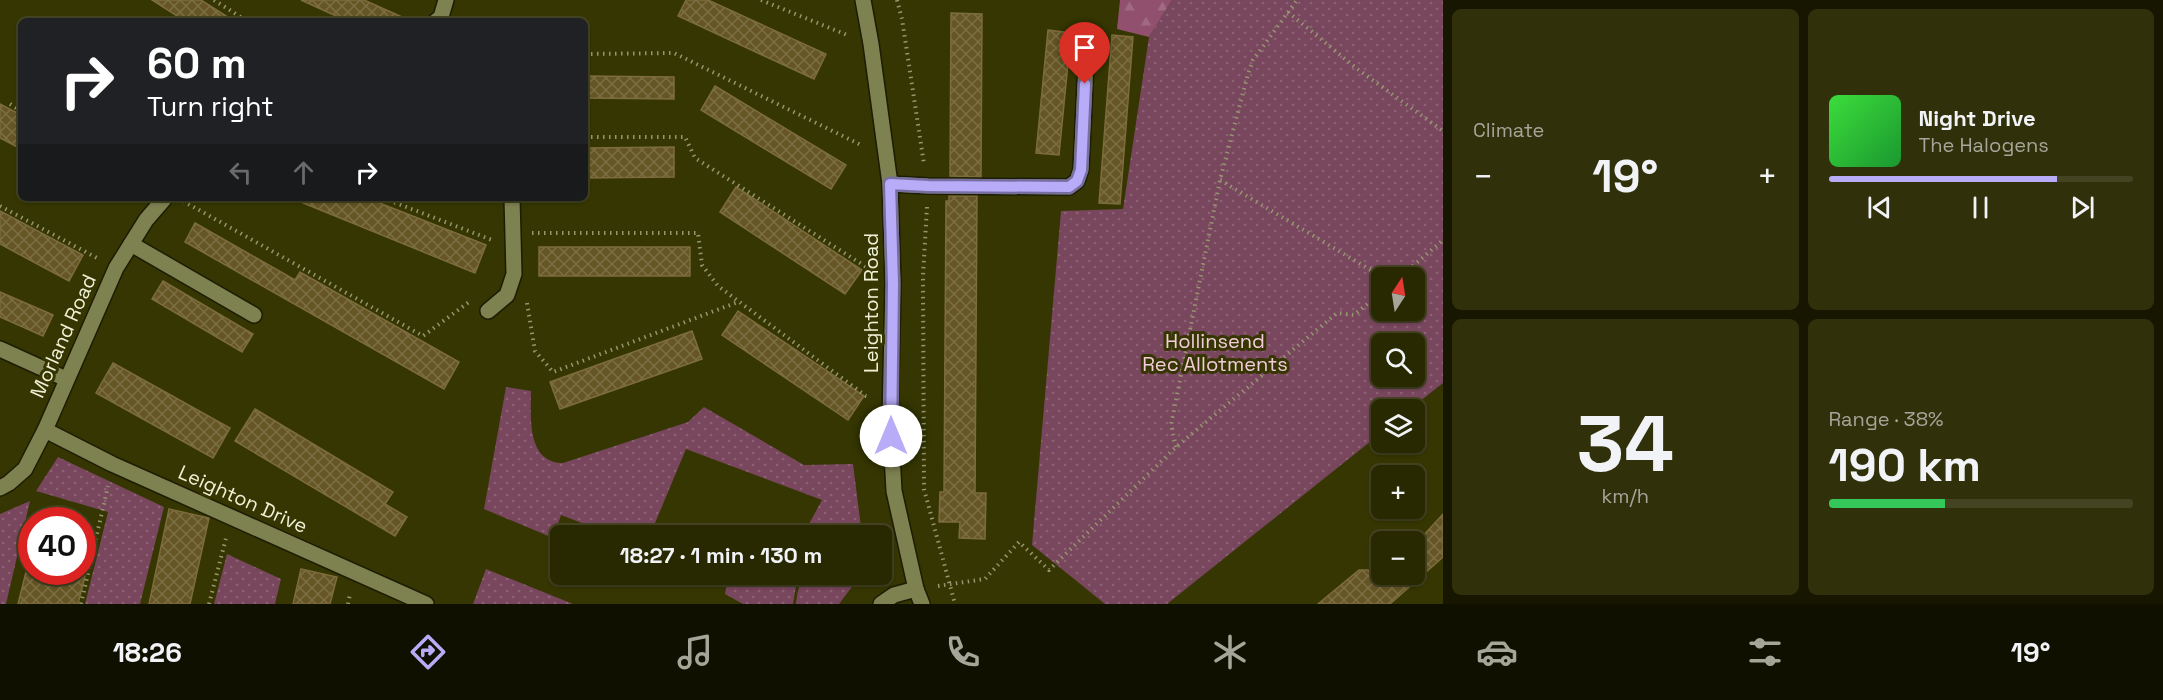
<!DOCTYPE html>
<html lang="en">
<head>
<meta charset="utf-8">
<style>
	body { margin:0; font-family:"Space Grotesk",sans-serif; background:#30300b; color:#f1f3f6; height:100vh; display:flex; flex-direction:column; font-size:22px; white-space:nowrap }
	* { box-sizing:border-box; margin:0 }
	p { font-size:20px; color:#a5a699 }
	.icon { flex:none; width:33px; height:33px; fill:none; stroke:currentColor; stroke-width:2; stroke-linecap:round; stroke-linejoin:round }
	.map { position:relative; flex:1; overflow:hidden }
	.drawer { display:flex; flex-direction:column; gap:9px; padding:9px; background:#161601; width:720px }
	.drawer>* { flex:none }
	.guide { position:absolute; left:18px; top:18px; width:570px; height:183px; border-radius:9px; box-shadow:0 2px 4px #0004,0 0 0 2px #444423; background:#202124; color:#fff; overflow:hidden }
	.needle { width:39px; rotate:12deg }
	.tools { position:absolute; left:1371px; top:267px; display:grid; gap:12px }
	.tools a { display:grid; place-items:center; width:54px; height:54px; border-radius:9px; background:#282801; box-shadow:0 2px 4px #0004,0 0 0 2px #444423; font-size:30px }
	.speed { position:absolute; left:18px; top:507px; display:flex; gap:12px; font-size:30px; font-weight:700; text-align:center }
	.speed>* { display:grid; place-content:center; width:78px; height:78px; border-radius:50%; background:#282801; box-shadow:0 2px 4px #0004,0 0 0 2px #444423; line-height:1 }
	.speed .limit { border:9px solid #d22; background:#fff; color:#111 }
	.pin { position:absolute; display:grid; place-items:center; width:51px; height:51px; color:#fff; margin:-62px -26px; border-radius:50% 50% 50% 0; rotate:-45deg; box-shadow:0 0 6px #0007 }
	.pin .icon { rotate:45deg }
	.me { position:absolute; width:66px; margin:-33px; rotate:0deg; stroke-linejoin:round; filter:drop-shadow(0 0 4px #0008) }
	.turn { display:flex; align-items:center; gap:21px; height:126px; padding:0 30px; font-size:27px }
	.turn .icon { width:78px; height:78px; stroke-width:2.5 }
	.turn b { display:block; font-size:42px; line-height:51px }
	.lanes { display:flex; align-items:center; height:57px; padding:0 30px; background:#0003; justify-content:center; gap:30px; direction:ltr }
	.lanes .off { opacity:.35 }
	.big { font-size:45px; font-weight:700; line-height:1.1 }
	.drawer .tile { flex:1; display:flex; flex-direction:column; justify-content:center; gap:9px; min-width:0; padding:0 21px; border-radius:9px; background:#30300b }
	.drawer .dial { align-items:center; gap:0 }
	.dial b { font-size:78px; line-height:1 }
	.song { display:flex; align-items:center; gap:18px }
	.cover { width:72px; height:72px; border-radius:9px; background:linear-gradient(135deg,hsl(120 70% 55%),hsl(130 70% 35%)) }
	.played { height:6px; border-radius:3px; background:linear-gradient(90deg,#b8abf7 75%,#444423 75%) }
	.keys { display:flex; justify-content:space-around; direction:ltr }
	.heat { display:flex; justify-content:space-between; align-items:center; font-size:33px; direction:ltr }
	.charge { height:9px; border-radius:4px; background:linear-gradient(90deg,#34c759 38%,#444423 0) }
	.drawer .tiles { flex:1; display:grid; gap:9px; grid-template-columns:repeat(2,1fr) }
	.trip { position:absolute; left:550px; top:525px; width:342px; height:60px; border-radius:9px; background:#282801; box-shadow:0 2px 4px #0004,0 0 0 2px #444423; font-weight:700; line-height:60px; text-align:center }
	.menu { display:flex; height:96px; justify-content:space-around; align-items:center; background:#101000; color:#a5a699 }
	.menu .icon { width:42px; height:42px }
	.menu .active { color:#b8abf7 }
	.menu b { font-size:27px; color:#f1f3f6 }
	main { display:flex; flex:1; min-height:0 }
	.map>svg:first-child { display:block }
	.grass { fill:url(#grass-dots); fill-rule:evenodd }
	.forest { fill:url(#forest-firs) }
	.building { fill:url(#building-cross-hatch); stroke:#7d6c3c; stroke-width:1.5 }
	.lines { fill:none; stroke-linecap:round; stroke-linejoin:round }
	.service-casing { stroke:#1c1d04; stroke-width:18 }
	.minor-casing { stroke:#1c1d04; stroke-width:18 }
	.tertiary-casing { stroke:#1c1d04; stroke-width:18 }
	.path { stroke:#95966f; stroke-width:4; stroke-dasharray:1.5 4.5; stroke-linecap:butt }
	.service { stroke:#7e8150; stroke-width:15 }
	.minor { stroke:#7e8150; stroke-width:15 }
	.tertiary { stroke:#7e8150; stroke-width:15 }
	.route-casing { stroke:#786fa1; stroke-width:15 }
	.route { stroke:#b8abf7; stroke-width:10 }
	.labels { text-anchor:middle; stroke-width:6; stroke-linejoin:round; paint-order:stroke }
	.street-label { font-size:20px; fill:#eff1d7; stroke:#353601 }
	.park-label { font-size:20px; fill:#f3cbdc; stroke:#353601 }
</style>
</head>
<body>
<main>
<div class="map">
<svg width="1443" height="604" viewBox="0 0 1443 604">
	<defs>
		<pattern id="grass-dots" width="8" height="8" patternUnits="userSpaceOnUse" patternTransform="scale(1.5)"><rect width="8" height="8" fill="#78465d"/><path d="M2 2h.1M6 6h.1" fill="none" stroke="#8c6174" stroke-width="1.8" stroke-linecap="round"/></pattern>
		<pattern id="forest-firs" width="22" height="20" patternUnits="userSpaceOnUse" patternTransform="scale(1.5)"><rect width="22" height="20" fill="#90506e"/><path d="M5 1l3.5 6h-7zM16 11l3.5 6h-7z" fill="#a06a82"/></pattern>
		<pattern id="building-cross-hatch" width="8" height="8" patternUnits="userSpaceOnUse" patternTransform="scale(1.5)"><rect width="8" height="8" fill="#665625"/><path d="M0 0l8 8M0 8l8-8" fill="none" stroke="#7c6f44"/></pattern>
	</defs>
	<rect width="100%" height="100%" fill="#353601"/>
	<g class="grass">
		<path d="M1172,0H1443V383L1410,409L1382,410L1381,433L1167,604H1105L1032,545L1061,211L1123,209L1149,37ZM1382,278H1414V310H1382ZM1382,344H1414V376H1382Z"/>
		<path d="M506,387L531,391C531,416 526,463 563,463L688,422L704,407L804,465L853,464L862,535H803L822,500L686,449L650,535H613L561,515L553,538L484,509Z"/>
		<path d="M58,457L164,507L140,604H85L108,512L36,491Z"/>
		<path d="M30,501L6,604H0V514Z"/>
		<path d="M227,554L281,579L275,604H214Z"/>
		<path d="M486,569L573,604H473Z"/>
		<path d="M708,575H800L797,580L793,604H743L725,594L727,583L710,578Z"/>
		<path d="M806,575L867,574V575L851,588L839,604H796C797,593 799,583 806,575Z"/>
	</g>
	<path class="forest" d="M1120,0H1172L1149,37L1117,29Z"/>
	<g class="building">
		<path d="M152,0H201L234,21H185Z"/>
		<path d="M301,0H364L411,21H347Z"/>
		<path d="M686,0H708L826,54L814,79L678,16Z"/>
		<path d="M951,13L982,14L981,177L950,176Z"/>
		<path d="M1048,30L1071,33L1059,155L1036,153Z"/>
		<path d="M1112,35L1133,37L1120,204L1099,203Z"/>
		<path d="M585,76L674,77V99L585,98Z"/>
		<path d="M715,86L846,165L831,189L701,110Z"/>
		<path d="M0,104L21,115V149L0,138Z"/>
		<path d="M674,147V177L585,178V148Z"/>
		<path d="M736,187L862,270L845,294L720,212Z"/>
		<path d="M949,196H977L975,493H986L985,539L959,538L960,522H939L940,492H944L946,201H949Z"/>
		<path d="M291,198H367L486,245L475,273Z"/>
		<path d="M0,211L83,255L69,281L0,244Z"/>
		<path d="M195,223L295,280L300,272L459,362L444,389L185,242Z"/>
		<rect x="539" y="247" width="151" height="29"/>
		<path d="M163,281L253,334L242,352L152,299Z"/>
		<path d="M0,292L53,315L43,336L0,317Z"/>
		<path d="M738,311L864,396L848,420L722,335Z"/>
		<path d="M692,331L702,359L560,409L550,382Z"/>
		<path d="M113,363L230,428L213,458L96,393Z"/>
		<path d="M255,409L393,492L385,504L407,517L395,536L235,441Z"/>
		<path d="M169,509L209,518L190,604H149Z"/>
		<path d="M1443,514V557L1390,604H1318L1359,570H1368L1371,575L1382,566V574H1414V542H1409L1419,533L1422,537Z"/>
		<path d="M301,569L337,577L330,604H293Z"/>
		<path d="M26,572H86L78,604H18Z"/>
	</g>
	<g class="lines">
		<g class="service-casing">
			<g id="service">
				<path d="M890,184L928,186L1069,187L1077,181L1081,169L1087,41"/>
				<path d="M131,244L254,315"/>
				<path d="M0,349L66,379"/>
			</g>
		</g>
		<g class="minor-casing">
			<g id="minor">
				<path d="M436,21L441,17L446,0"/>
				<path d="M488,311L507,295L514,274L512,198"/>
				<path d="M45,430L112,464L426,604"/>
				<path d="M0,488L9,483L25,469L45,430L116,268L146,220L165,198"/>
				<path d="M881,604L894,595L916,589"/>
			</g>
		</g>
		<g class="tertiary-casing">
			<path id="tertiary" d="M863,0L871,44L890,184L893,284L890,418L894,491L916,589L922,604"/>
		</g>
		<g class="path">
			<path d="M214,0L247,21"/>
			<path d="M761,0L847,35"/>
			<path d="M897,0L902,19L924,164"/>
			<path d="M1288,12L1356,68L1443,131"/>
			<path d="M585,54L674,53L863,146"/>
			<path d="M10,104L21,111"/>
			<path d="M585,137H685L695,158L871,270"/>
			<path d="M1220,180L1384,278"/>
			<path d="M383,198L492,240"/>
			<path d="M183,201L423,336L469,302"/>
			<path d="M0,206L97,258"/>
			<path d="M927,207L923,276L924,489L955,604"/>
			<path d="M532,233H698L702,265L718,286L866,396L870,397"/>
			<path d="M1399,278L1443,240"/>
			<path d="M527,303L535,351L553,372L738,302"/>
			<path d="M1176,447L1171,425L1220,180L1248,74L1253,60L1297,0"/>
			<path d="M938,586L985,579L1019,542L1049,570L1176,447L1337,313L1354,315L1382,292"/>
			<path d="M81,604L108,486"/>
			<path d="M209,604L226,538"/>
			<path d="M348,604L350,594"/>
		</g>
		<use href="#service" class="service"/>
		<use href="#minor" class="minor"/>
		<use href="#tertiary" class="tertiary"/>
	</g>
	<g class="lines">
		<g class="route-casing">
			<path id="route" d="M891,436L893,284L890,184L928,186L1069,187L1077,181L1081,170L1085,84"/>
		</g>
		<use href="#route" class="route"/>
	</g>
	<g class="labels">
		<g class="street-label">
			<text transform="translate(871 303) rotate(-90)" y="7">Leighton Road</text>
			<text transform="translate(63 336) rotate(-66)" y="7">Morland Road</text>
			<text transform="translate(243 499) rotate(24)" y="7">Leighton Drive</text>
		</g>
		<g class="park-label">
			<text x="1215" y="348">Hollinsend<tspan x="1215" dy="23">Rec Allotments</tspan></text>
		</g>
	</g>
</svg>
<div class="tools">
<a><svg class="needle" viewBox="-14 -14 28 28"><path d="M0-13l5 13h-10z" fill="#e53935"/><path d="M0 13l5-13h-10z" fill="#a5a699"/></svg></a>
<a><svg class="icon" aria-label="search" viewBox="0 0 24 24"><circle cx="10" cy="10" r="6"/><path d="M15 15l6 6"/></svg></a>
<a><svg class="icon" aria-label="layers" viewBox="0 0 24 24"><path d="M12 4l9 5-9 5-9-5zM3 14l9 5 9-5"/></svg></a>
<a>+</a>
<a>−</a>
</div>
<div class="speed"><div class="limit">40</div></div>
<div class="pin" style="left:1085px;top:84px;background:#d93025"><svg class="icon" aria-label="arrive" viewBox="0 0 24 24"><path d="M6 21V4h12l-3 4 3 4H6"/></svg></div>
<svg class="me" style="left:891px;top:436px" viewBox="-20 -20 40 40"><circle r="19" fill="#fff"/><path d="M0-13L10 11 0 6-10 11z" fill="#b8abf7"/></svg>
<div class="trip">18:27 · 1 min · 130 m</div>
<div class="guide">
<div class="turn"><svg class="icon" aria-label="right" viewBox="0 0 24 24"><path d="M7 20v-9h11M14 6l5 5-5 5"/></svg><div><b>60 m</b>Turn right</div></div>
<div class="lanes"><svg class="icon off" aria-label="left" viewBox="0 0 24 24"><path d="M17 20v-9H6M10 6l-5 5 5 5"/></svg><svg class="icon off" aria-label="ahead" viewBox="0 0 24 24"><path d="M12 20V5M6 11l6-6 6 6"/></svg><svg class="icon" aria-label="right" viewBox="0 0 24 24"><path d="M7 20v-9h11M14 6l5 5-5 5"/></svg></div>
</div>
</div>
<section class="drawer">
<div class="tiles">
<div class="tile"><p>Climate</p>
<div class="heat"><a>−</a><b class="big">19°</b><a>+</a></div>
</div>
<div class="tile">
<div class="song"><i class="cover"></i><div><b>Night Drive</b><p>The Halogens</p></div></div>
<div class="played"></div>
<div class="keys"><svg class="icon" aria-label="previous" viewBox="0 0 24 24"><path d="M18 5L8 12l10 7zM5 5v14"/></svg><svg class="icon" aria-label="pause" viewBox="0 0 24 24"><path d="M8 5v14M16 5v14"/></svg><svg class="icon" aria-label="next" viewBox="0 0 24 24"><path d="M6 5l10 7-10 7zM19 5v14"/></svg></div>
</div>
<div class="tile dial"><b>34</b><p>km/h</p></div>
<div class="tile"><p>Range · 38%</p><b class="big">190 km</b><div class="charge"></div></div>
</div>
</section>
</main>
<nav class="menu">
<b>18:26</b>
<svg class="icon active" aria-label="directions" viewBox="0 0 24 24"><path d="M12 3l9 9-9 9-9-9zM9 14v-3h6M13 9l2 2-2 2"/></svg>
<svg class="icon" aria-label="music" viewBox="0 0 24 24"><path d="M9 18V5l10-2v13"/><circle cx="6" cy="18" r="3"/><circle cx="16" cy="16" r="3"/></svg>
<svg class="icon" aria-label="phone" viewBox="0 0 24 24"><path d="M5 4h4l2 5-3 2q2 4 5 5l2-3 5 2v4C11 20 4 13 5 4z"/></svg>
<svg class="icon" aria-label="climate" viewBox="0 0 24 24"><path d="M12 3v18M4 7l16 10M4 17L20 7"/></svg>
<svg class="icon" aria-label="car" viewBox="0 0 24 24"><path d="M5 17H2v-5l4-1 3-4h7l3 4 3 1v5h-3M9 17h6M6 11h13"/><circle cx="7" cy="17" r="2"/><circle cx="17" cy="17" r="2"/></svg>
<svg class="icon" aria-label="filters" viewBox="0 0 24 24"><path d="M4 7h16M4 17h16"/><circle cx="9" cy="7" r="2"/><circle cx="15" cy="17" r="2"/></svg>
<b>19°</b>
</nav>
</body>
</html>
